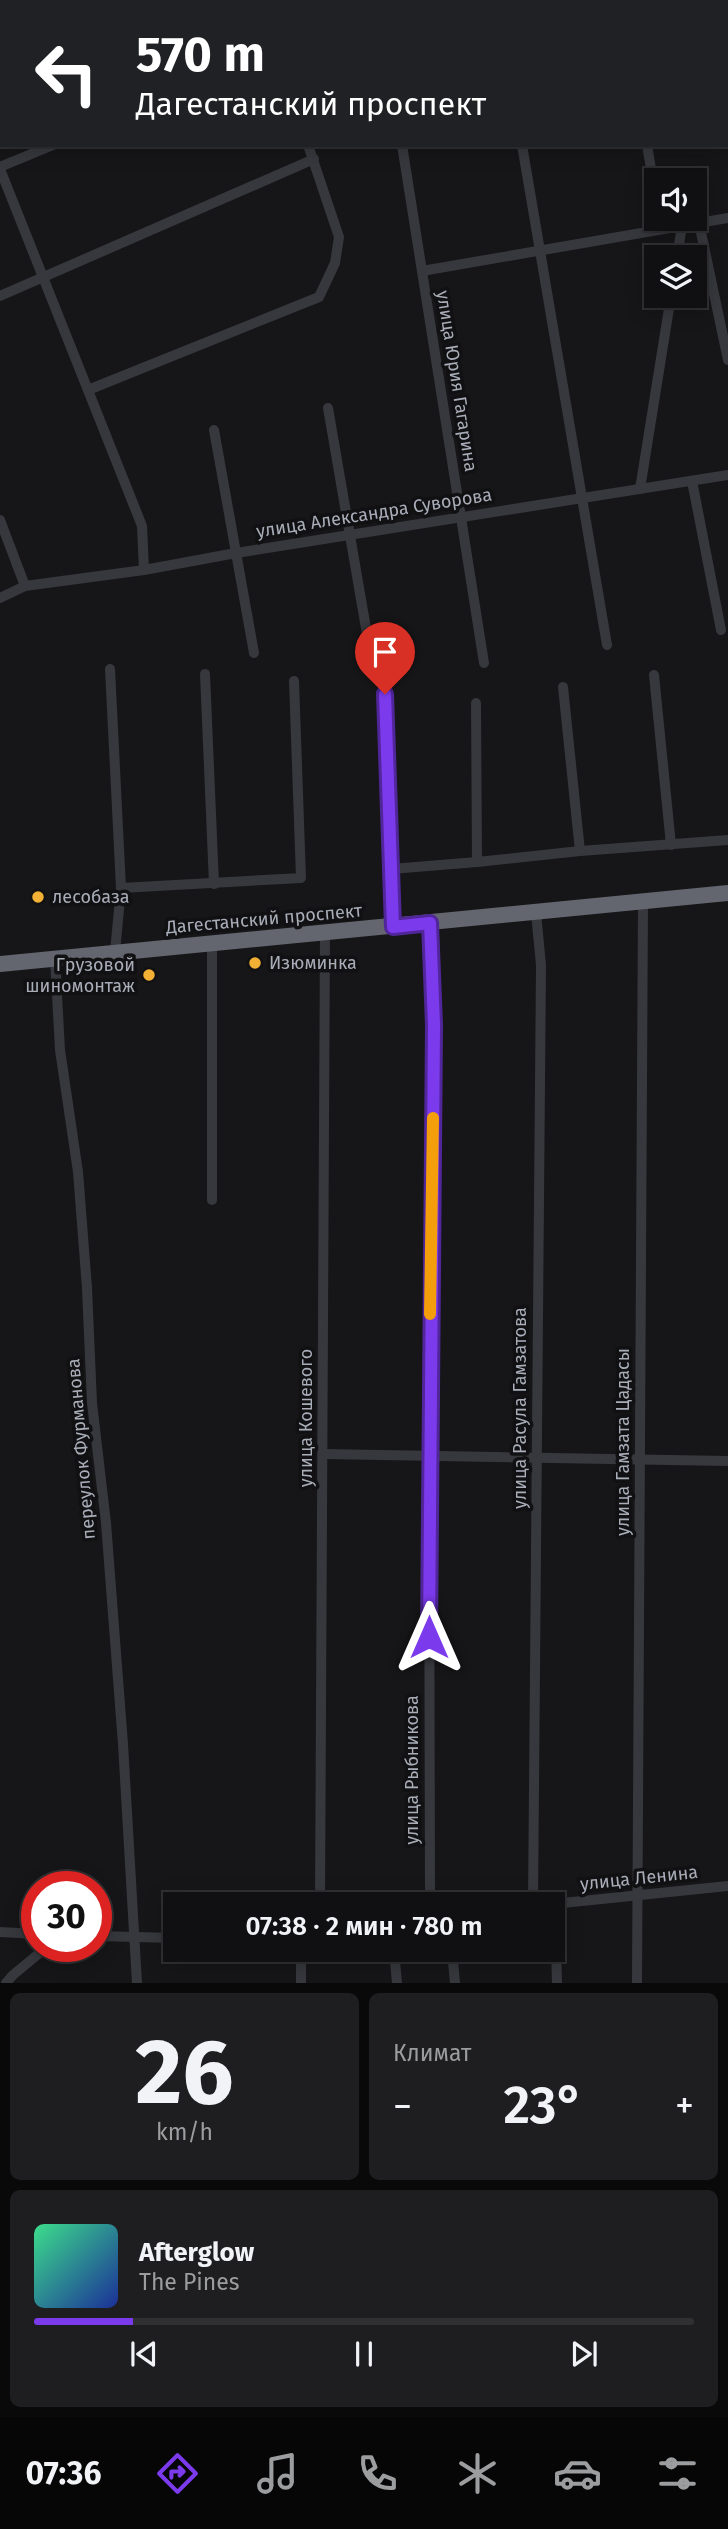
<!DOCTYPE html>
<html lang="ru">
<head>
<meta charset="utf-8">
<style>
	body { margin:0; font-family:"Fira Sans",sans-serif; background:#1e1e20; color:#f1f3f6; height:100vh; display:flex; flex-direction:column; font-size:26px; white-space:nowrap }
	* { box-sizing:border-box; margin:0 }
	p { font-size:23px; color:#9c9d9f }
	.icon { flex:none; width:38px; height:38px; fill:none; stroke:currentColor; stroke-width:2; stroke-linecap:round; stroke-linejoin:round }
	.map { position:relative; height:1983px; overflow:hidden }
	.details { display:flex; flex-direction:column; gap:10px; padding:10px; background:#09090a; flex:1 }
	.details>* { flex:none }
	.top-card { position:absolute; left:0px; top:0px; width:728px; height:147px; box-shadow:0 4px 18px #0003,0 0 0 2px #303032; background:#202124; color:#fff; overflow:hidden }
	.buttons { position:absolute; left:644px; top:168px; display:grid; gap:14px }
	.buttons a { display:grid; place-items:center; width:63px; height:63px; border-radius:0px; background:#101012; box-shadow:0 4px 18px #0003,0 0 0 2px #303032; font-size:35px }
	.speed { position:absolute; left:21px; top:1871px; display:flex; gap:14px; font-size:35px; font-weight:700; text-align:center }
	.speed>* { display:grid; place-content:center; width:91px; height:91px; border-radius:50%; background:#101012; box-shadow:0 4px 18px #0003,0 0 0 2px #303032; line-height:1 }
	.speed .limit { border:10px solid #d22; background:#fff; color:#111 }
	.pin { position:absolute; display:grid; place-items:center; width:60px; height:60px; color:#fff; margin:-72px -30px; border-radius:50% 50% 50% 0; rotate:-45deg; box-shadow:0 0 7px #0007 }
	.pin .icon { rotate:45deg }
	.me { position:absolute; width:77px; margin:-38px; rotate:0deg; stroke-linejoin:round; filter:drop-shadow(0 0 5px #0008) }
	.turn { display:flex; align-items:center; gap:24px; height:147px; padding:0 21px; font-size:32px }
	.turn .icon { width:91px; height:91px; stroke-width:2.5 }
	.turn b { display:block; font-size:49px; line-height:60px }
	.big { font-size:52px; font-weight:600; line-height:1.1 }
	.details .tile { flex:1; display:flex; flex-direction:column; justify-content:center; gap:10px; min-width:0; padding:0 24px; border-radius:10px; background:#1e1e20 }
	.details .dial { align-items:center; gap:0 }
	.dial b { font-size:91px; line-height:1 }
	.song { display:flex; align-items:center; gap:21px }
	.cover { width:84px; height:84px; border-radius:10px; background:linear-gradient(135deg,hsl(150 70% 55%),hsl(230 70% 35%)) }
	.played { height:7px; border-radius:4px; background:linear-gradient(90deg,#7c3aed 15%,#303032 15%) }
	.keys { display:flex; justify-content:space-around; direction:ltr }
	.heat { display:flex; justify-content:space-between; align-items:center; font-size:38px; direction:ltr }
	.details .tiles { flex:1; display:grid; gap:10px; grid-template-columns:1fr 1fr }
	.tile:last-child { grid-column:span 2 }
	.trip { position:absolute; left:163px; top:1892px; width:402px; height:70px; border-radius:0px; background:#101012; box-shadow:0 4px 18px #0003,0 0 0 2px #303032; font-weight:600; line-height:70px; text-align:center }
	.dock { display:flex; height:112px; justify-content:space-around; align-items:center; background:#060607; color:#9c9d9f }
	.dock .icon { width:49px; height:49px }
	.dock .current { color:#7c3aed }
	.dock b { font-size:32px; color:#f1f3f6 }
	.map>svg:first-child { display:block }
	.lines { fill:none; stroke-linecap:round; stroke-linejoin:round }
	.minor { stroke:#37383d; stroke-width:10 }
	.highway { stroke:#63666e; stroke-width:16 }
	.route-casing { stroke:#51269a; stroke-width:18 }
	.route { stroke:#7c3aed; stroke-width:12 }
	.slow { stroke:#f59e0b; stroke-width:12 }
	.poi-dot { fill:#f2b134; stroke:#111113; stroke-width:2.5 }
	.labels { text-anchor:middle; stroke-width:7; stroke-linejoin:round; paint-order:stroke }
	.street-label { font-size:18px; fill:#a8adb8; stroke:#111113 }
	.poi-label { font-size:18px; fill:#a8adb8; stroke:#111113; text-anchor:start }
</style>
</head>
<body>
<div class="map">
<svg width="728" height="1983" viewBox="0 0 728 1983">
	<rect width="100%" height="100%" fill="#161618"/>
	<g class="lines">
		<g class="minor">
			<path d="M251,0L252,2"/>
			<path d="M379,0V2"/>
			<path d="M497,0V2"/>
			<path d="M622,0V2"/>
			<path d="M71,2L75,0"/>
			<path d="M391,2L400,0"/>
			<path d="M0,29H2"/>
			<path d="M402,145L484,663"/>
			<path d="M522,145L607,645"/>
			<path d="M647,145L656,198"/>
			<path d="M0,167L53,145"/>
			<path d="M0,169L142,526L144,570"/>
			<path d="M699,223L728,360"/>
			<path d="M677,257L682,226"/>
			<path d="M422,271L728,218"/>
			<path d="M0,296L314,159"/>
			<path d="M88,390L319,297L335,263L339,237L308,145"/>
			<path d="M328,408L372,663"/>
			<path d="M214,430L254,653"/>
			<path d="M692,481L721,630"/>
			<path d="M640,489L671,296"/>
			<path d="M0,520L25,586"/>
			<path d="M0,598L25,586L144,570L236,553L728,475"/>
			<path d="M110,669L121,888L115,952"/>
			<path d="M205,674L214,884"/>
			<path d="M654,675L671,845"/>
			<path d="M563,687L580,851"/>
			<path d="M385,694L393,927"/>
			<path d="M477,862L580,851L728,840"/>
			<path d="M391,869L477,862L476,703"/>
			<path d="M121,888L301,878L294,681"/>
			<path d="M430,923L434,1025L429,1456L430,1904"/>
			<path d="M212,943V1200"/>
			<path d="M55,958L60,1050L78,1172L87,1288L92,1403L106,1523L123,1744L137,1983"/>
			<path d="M324,1454L728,1461"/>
			<path d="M320,1904L325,933"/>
			<path d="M533,1904L541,965L536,913"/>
			<path d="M553,1904L728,1886"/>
			<path d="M553,1912L555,1913L557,1983"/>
			<path d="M0,1932L37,1934"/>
			<path d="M96,1936L175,1938"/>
			<path d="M301,1950V1983"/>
			<path d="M394,1950L397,1983"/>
			<path d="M452,1950L455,1983"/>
			<path d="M6,1983L13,1975L48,1946"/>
			<path d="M637,1983L643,901"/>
		</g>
		<path class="highway" d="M0,964L728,893"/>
	</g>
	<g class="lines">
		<g class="route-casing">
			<path id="route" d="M385,694L393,927L430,923L434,1025L429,1637"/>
		</g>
		<use href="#route" class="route"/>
		<path class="slow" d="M430,1314L433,1118"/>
	</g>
	<g class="poi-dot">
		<circle cx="38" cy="897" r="7"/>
		<circle cx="255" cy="963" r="7"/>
		<circle cx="149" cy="975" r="7"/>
	</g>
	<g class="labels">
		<g class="street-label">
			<text transform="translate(457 381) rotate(81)" y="6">улица Юрия Гагарина</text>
			<text transform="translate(374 513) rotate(-9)" y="6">улица Александра Суворова</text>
			<text transform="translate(264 919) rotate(-5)" y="6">Дагестанский проспект</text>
			<text transform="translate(520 1408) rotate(-90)" y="6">улица Расула Гамзатова</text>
			<text transform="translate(306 1418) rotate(-90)" y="6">улица Кошевого</text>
			<text transform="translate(623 1442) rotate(-90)" y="6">улица Гамзата Цадасы</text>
			<text transform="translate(81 1449) rotate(-95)" y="6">переулок Фурманова</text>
			<text transform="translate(412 1770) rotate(-90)" y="6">улица Рыбникова</text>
			<text transform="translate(639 1878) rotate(-6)" y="6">улица Ленина</text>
		</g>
		<g class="poi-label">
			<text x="52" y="903">лесобаза</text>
			<text x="269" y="969">Изюминка</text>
			<text x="135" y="971" text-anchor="end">Грузовой<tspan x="135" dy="21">шиномонтаж</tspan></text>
		</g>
	</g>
</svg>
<div class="buttons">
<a><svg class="icon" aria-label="sound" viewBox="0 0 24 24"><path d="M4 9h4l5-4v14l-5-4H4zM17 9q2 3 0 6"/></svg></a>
<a><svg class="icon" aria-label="layers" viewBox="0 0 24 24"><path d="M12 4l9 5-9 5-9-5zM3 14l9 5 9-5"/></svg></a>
</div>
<div class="speed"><div class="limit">30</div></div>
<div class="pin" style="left:385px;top:694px;background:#d93025"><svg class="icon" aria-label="arrive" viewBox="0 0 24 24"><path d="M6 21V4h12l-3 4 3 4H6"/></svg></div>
<svg class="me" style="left:429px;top:1637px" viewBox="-20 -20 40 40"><path d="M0-17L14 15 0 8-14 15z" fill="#7c3aed" stroke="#fff" stroke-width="4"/></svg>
<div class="trip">07:38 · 2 мин · 780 m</div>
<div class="top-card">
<div class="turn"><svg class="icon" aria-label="left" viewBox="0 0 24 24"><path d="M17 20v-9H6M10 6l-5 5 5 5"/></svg><div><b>570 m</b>Дагестанский проспект</div></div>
</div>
</div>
<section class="details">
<div class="tiles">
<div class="tile dial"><b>26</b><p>km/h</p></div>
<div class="tile"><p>Климат</p>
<div class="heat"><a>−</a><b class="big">23°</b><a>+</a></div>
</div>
<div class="tile">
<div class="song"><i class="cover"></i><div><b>Afterglow</b><p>The Pines</p></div></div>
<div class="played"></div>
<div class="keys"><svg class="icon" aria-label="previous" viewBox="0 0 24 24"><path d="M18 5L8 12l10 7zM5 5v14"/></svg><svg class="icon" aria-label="pause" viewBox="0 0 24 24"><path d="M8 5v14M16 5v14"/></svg><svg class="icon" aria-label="next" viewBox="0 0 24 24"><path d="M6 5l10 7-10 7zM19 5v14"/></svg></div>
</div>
</div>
</section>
<nav class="dock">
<b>07:36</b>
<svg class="icon current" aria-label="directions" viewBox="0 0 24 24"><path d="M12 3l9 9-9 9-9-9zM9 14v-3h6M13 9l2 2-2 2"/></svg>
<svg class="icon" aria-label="music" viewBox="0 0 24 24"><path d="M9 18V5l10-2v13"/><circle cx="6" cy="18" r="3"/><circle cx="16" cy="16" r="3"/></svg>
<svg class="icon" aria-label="phone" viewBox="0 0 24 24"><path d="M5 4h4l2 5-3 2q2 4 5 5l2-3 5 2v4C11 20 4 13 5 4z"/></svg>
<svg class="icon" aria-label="climate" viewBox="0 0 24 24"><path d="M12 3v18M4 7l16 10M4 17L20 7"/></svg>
<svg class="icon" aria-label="car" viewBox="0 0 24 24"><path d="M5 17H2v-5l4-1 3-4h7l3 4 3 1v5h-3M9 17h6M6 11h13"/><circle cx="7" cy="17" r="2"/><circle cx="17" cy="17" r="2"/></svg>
<svg class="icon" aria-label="filters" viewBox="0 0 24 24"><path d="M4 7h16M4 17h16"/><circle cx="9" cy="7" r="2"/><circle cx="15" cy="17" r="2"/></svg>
</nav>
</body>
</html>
